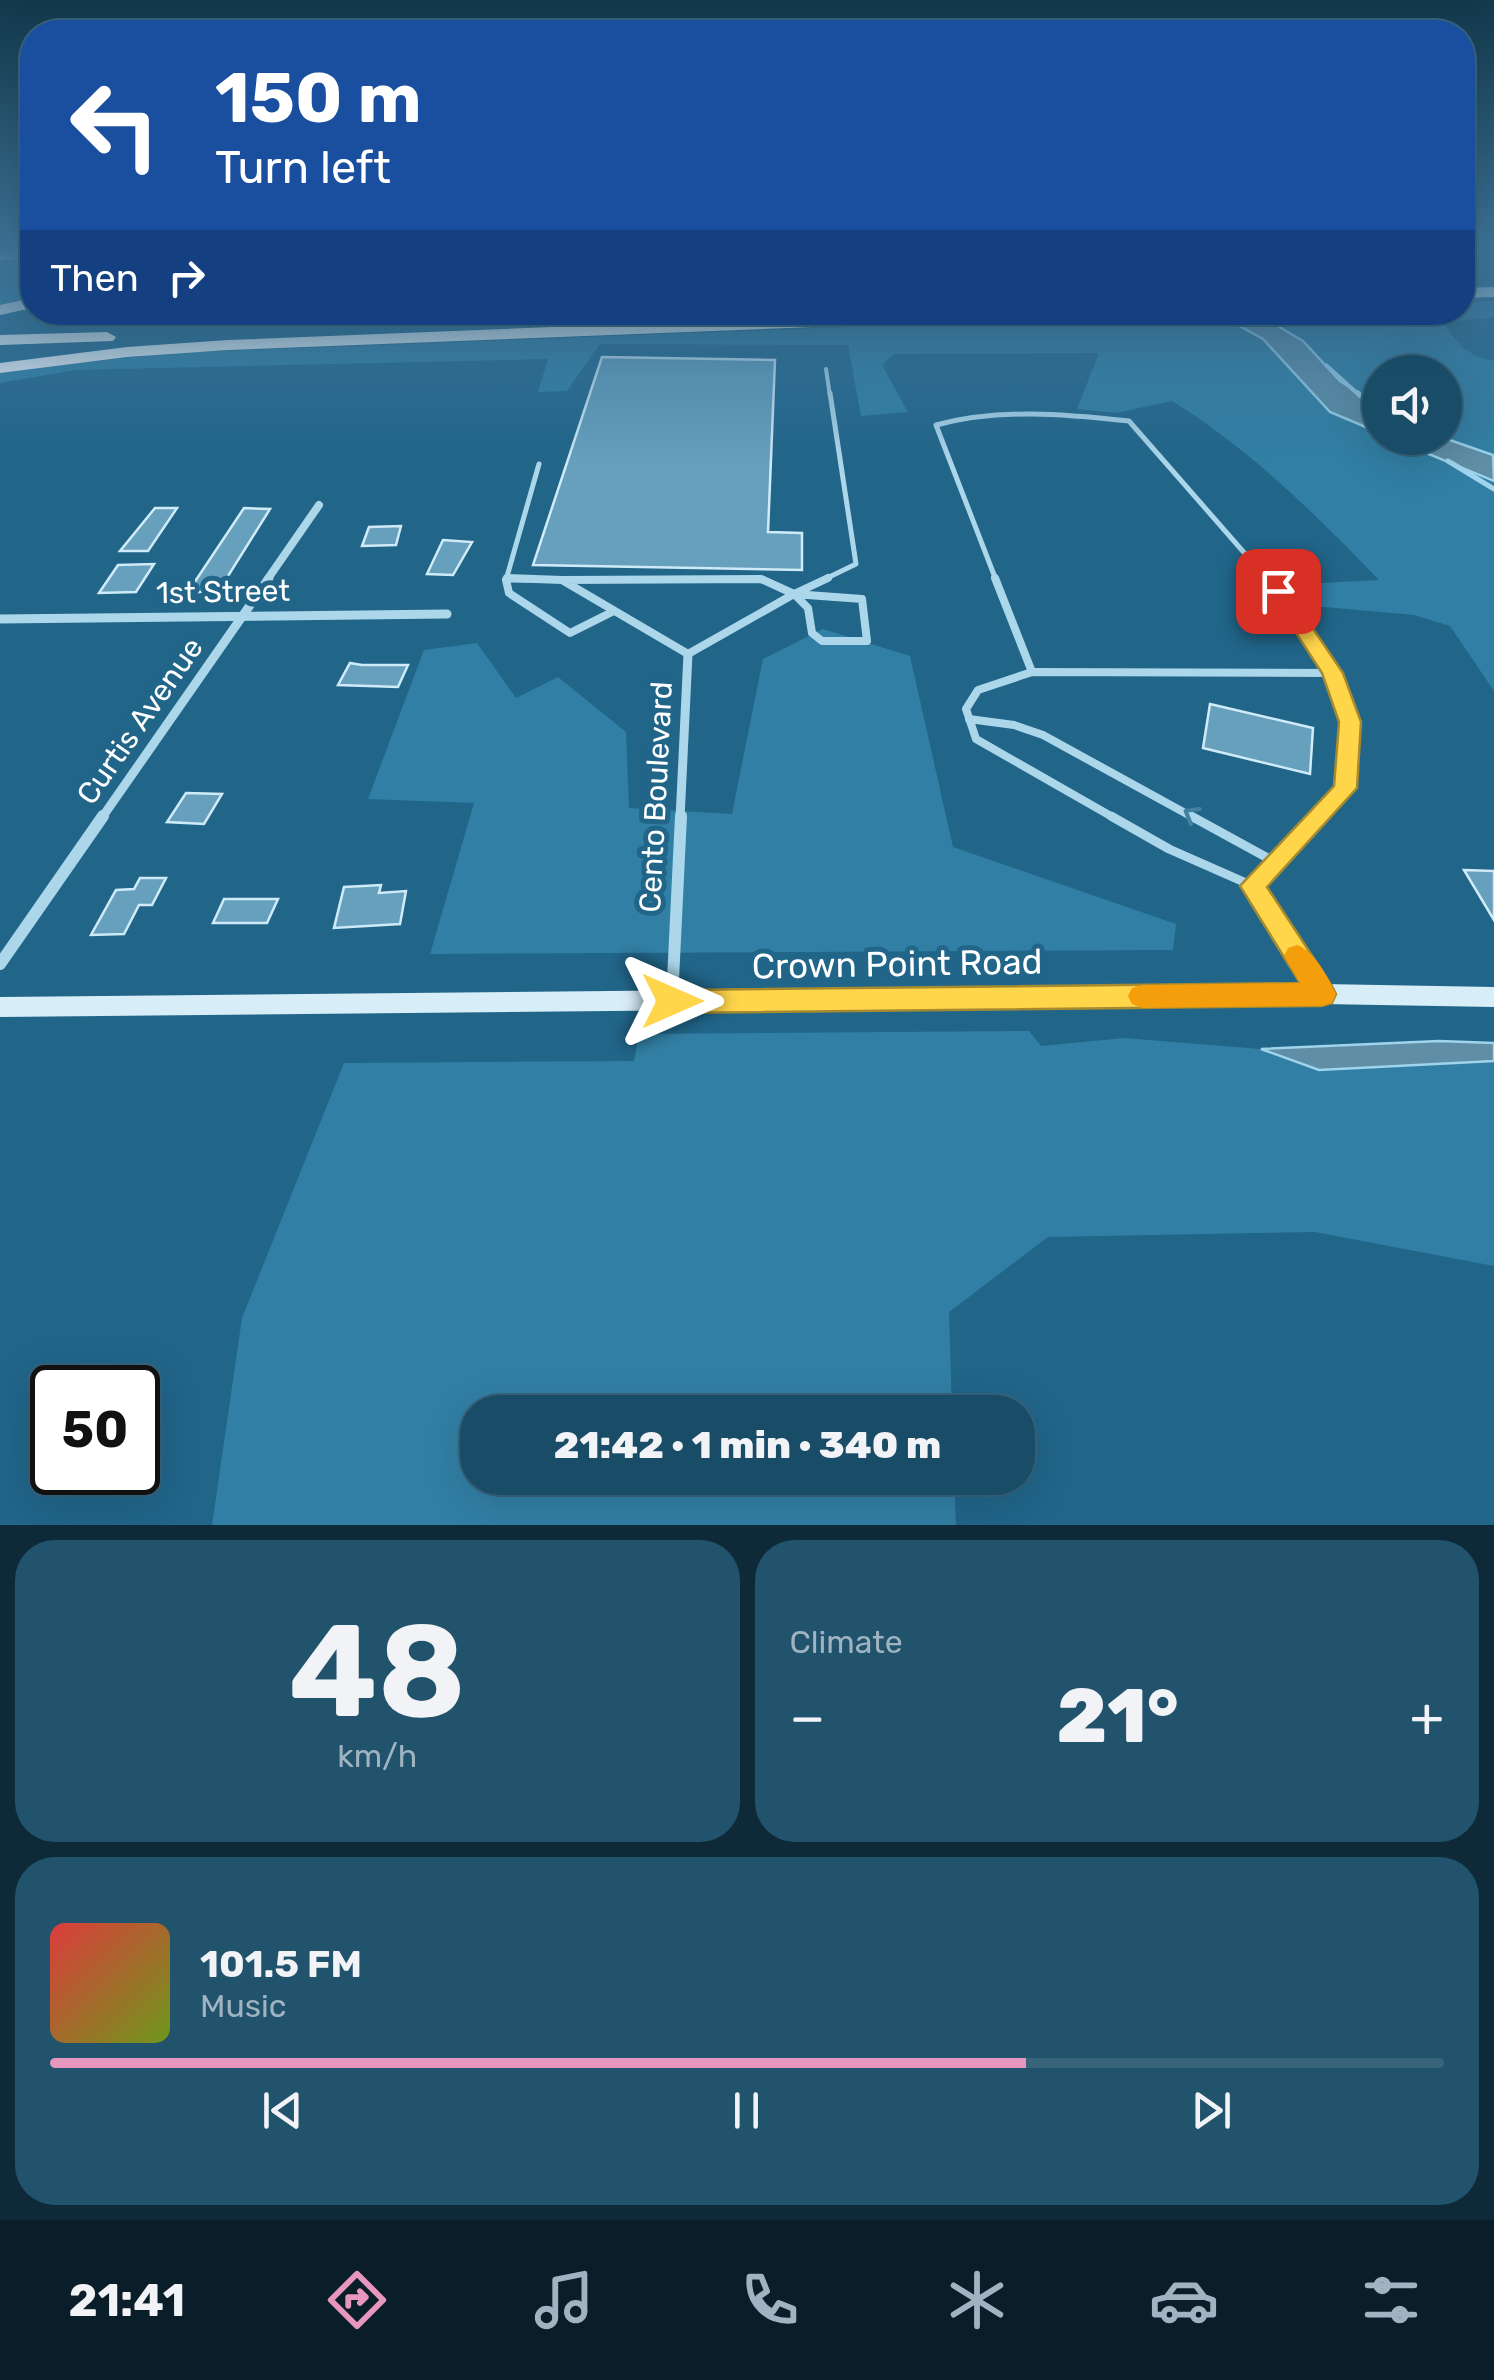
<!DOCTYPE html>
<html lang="en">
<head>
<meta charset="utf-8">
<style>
	body { margin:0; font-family:Rubik,sans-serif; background:#22536d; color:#f1f3f6; height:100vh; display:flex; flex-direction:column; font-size:38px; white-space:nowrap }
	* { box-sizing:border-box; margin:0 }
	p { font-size:32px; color:#9fb4c0 }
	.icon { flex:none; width:55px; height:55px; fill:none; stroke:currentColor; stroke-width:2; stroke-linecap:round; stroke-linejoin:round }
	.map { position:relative; height:1525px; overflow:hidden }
	.side { display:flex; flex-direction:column; gap:15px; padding:15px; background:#0e2a39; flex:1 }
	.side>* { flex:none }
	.top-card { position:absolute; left:20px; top:20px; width:1455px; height:305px; border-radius:40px; box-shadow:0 10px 40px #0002,0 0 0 2px #37637b; background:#1a4fa0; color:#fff; overflow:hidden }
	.tools { position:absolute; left:1362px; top:355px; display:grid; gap:20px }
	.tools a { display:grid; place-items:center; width:100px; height:100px; border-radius:50%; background:#194c67; box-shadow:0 10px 40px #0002,0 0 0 2px #37637b; font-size:50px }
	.speed { position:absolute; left:30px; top:1365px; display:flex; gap:20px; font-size:50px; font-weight:700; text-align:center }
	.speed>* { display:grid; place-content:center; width:130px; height:130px; border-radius:50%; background:#194c67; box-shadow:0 10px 40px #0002,0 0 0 2px #37637b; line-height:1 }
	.speed .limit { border:5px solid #111; border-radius:15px; background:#fff; color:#111 }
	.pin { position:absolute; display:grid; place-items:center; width:85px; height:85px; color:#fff; margin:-42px; border-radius:20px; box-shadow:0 5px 15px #0006 }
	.me { position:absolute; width:110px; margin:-55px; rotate:90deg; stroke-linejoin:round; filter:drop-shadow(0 0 8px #0008) }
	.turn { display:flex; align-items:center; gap:35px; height:210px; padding:0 30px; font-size:45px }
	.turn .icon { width:130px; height:130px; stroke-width:2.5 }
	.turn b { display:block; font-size:70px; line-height:85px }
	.then { display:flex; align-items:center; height:95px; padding:0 30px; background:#0003; gap:20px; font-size:38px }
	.big { font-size:75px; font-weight:800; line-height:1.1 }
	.side .widget { flex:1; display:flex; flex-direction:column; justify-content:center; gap:15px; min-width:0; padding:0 35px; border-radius:40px; background:#22536d }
	.side .dial { align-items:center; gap:0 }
	.dial b { font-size:130px; line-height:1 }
	.song { display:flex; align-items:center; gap:30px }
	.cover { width:120px; height:120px; border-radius:15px; background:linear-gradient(135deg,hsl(0 70% 55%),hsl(80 70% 35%)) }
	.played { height:10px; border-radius:5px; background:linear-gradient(90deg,#e797bd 70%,#37637b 70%) }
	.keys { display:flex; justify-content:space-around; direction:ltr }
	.heat { display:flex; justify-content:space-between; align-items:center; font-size:55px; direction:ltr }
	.side .tiles { flex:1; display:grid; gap:15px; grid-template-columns:1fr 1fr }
	.widget:last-child { grid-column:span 2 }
	.trip { position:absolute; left:460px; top:1395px; width:575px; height:100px; border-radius:40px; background:#194c67; box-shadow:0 10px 40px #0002,0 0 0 2px #37637b; font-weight:800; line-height:100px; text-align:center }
	.tabs { display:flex; height:160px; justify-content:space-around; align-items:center; background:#0a1e29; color:#9fb4c0 }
	.tabs .icon { width:70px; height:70px }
	.tabs .active { color:#e797bd }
	.tabs b { font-size:45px; color:#f1f3f6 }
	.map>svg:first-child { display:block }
	.green { fill:#317fa4 }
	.water { fill:#5f8ea6; stroke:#9fd4ec; stroke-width:2.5 }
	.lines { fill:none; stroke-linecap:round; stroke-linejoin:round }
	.stream-far1 { stroke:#9fd4ec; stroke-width:4 }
	.stream { stroke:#9fd4ec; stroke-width:5 }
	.building { fill:#66a0bd; stroke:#d0ebf8; stroke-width:2.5 }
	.lane-far3 { stroke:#acd6ea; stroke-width:4 }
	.lane-far2 { stroke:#acd6ea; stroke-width:5 }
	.lane-far1 { stroke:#acd6ea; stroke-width:8 }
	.lane { stroke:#acd6ea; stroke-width:9 }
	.street-far2 { stroke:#acd6ea; stroke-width:8 }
	.street-far1 { stroke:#acd6ea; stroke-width:9 }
	.street { stroke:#acd6ea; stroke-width:12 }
	.secondary { fill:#d7edf8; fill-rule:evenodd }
	.highway { fill:#fff; fill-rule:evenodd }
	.oneway { stroke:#4481a1 }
	.route { fill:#ffd54a; stroke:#a68a30; stroke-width:2.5 }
	.slow { fill:#f59e0b }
	.labels { text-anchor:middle; stroke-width:10; stroke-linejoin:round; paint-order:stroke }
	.street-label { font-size:30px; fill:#fff; stroke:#216589 }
	.near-street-label { font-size:35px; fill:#fff; stroke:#216589 }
</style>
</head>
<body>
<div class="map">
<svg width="1494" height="1525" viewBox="0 0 1494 1525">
	<rect width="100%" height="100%" fill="#216589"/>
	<g class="green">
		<path d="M32,258V301L0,306V259Z"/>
		<path d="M1494,301V317L1444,323C1455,342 1472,360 1494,360V455L1444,438L1445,372H1380V406L1340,381L1303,341L1256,313L1462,312L1463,302Z"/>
		<path d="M1217,313L1263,339L1330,412L1380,433V438H1390L1494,481V691L1450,626L1414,615L1313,606L1302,584L1379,580C1315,514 1250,449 1172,401L1116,413L1077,409L1099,353L894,354L882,365L908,412L861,416L848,345L600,344L567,391L538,392L548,359L75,370L0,383V372L167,353Z"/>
		<path d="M823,629L910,656L953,847L1176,924L1173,950L430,954L474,803L368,799L424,650L477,643L516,698L558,677L626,732L629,808L732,814L763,659Z"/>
		<path d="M1029,1031L1041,1046L1124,1038L1261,1049L1319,1070L1494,1061V1266L1315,1232L1048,1237L949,1312L952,1412H478V1478H954L956,1525H212L242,1318L344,1063L634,1061L639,1034Z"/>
	</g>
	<g class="water">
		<path d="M1216,313H1256L1303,341L1340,381L1380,406V433L1330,412L1263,339Z"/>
		<path d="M1390,438H1444L1493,455L1494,481Z"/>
		<path d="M1439,1041L1494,1043V1061L1319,1070L1261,1049Z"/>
	</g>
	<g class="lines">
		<path class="stream-far1" d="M1326,365L1360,396"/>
		<g class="stream">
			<path d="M1358,393L1380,413"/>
			<path d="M1448,461L1494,489"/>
		</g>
	</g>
	<g class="building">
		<path d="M602,357L775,360L768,532L802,533V570L533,565Z"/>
		<path d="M155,508H177L148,551H120Z"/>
		<path d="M244,508L270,509L218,592H188Z"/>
		<path d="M401,526L396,545L362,546L369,527Z"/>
		<path d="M443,540L472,542L453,575L427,574Z"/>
		<path d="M154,564L136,592L99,593L118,565Z"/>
		<path d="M350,663L362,665H408L398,687L338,685Z"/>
		<path d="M1210,704L1313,728L1310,774L1203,748Z"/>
		<path d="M186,793L222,794L204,824L167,822Z"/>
		<path d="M1464,870L1494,871V920Z"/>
		<path d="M140,878H166L152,905H139L124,934L91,935L116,890L134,889Z"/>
		<path d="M381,885L379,893L406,891L400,924L334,928L344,887Z"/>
		<path d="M224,899H278L267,923H213Z"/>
	</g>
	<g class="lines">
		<path class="lane-far3" d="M826,369L830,396"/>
		<g class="lane-far2">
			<path d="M539,464L506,580H562"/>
			<path d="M562,580H763"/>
			<path d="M823,580L856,564L830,393"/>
			<path d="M996,580L936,425C999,408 1064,414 1129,421L1268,580"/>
		</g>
		<g class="lane-far1">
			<path d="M507,578L562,580"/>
			<path d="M995,578L1032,672"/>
			<path d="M1266,578L1333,673"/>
			<path d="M761,579L794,594L688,654L562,580Z"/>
			<path d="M506,580L509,593L570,633L612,612"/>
			<path d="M794,594L862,599L867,641H822L812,633L808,608Z"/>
			<path d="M794,594L828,578"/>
			<path d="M969,719L1014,725L1043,735L1196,819"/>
			<path d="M1116,819L976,739L966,709L978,690L1032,672L1333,673L1350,721L1345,788L1316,819"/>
		</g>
		<g class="lane">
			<path d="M1111,816L1169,849L1253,886"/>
			<path d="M1191,816L1275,862"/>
			<path d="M1253,886L1320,991"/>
			<path d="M1253,886L1319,816"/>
		</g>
		<path class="street-far2" d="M267,580L319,505"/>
		<g class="street-far1">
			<path d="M0,619L447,614"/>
			<path d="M101,819L269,578"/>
			<path d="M680,819L688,654"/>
		</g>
		<g class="street">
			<path d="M0,964L103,816"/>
			<path d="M672,1000L681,816"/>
		</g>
		<path class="secondary" d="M1322,984L1494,987V1007L1322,1004L0,1017V997Z"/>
		<g class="highway">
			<path d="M0,252H32V259L0,260Z"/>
			<path d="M1494,287V297L1462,298V288Z"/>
			<path d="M32,298V308L0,315V305Z"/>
			<path d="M223,312H402L394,317L82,327L74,322L82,317Z"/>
			<path d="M932,312H1080L1072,317L228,350L127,357L0,373V363L127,347L228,340Z"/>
			<path d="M107,332L116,337L113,341L0,345V335Z"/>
		</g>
	</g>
	<defs><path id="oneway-chevron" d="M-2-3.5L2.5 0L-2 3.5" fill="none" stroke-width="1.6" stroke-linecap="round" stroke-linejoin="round" transform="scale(2.5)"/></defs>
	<use class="oneway" href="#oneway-chevron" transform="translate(1191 814) rotate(-150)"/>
	<linearGradient id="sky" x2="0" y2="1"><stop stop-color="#12384b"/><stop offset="0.54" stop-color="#3d7397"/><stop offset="1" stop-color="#3d7397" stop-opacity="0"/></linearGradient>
	<rect width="1494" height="465" fill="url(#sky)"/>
	<path class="route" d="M1278,585L1285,587L1343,673L1361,722L1357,788L1267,887L1332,986L1336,994L1332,1003L1322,1006L672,1013L662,1009L658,1001L662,993L672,990L1300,983L1240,886L1334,786L1339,722L1322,673L1269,591Z"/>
	<path class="slow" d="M1297,945C1315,951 1328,978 1336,994L1332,1003L1322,1006L1142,1008L1132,1004L1128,996L1132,988L1142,985L1300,983L1284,956L1288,948Z"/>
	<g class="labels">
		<g class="street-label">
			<text transform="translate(223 592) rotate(-1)" y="10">1st Street</text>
			<text transform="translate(140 721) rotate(-55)" y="10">Curtis Avenue</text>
			<text transform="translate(656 797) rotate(-87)" y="10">Cento Boulevard</text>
		</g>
		<g class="near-street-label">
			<text transform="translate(897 964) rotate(-1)" y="12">Crown Point Road</text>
		</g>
	</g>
</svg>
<div class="tools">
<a><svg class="icon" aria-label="sound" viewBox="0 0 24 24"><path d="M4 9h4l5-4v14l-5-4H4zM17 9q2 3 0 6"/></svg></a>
</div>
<div class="speed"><div class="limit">50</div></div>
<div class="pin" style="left:1278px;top:591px;background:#d93025"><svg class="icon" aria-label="arrive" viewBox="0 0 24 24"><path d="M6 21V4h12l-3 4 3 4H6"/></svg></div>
<svg class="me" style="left:672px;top:1001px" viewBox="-20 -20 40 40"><path d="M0-17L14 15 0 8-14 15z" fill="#ffd54a" stroke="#fff" stroke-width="4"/></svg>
<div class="trip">21:42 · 1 min · 340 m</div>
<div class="top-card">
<div class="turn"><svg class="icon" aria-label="left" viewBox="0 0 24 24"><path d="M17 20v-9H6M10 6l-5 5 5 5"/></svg><div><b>150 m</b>Turn left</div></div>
<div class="then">Then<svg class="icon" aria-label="right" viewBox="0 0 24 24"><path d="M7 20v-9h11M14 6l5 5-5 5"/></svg></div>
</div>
</div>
<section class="side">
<div class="tiles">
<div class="widget dial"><b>48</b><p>km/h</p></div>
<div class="widget"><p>Climate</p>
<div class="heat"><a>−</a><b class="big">21°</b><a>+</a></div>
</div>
<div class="widget">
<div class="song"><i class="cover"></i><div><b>101.5 FM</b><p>Music</p></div></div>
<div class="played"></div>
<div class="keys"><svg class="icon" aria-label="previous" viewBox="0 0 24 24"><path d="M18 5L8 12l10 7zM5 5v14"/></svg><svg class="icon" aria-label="pause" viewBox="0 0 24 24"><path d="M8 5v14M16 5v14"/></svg><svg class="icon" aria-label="next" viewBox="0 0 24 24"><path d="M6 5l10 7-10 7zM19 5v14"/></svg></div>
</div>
</div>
</section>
<nav class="tabs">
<b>21:41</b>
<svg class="icon active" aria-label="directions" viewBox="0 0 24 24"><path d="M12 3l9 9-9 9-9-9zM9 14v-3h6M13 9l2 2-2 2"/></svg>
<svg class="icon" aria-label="music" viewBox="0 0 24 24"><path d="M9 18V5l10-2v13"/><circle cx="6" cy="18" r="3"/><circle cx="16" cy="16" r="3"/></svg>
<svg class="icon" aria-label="phone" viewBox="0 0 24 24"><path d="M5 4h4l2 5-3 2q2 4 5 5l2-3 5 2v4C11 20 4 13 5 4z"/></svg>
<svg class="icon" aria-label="climate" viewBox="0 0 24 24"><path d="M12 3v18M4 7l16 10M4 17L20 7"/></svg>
<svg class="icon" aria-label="car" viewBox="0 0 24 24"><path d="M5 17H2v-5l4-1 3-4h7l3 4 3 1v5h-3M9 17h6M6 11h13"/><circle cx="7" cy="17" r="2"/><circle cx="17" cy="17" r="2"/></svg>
<svg class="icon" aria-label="filters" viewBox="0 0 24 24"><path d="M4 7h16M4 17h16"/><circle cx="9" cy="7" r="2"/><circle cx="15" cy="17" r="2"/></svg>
</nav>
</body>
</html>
